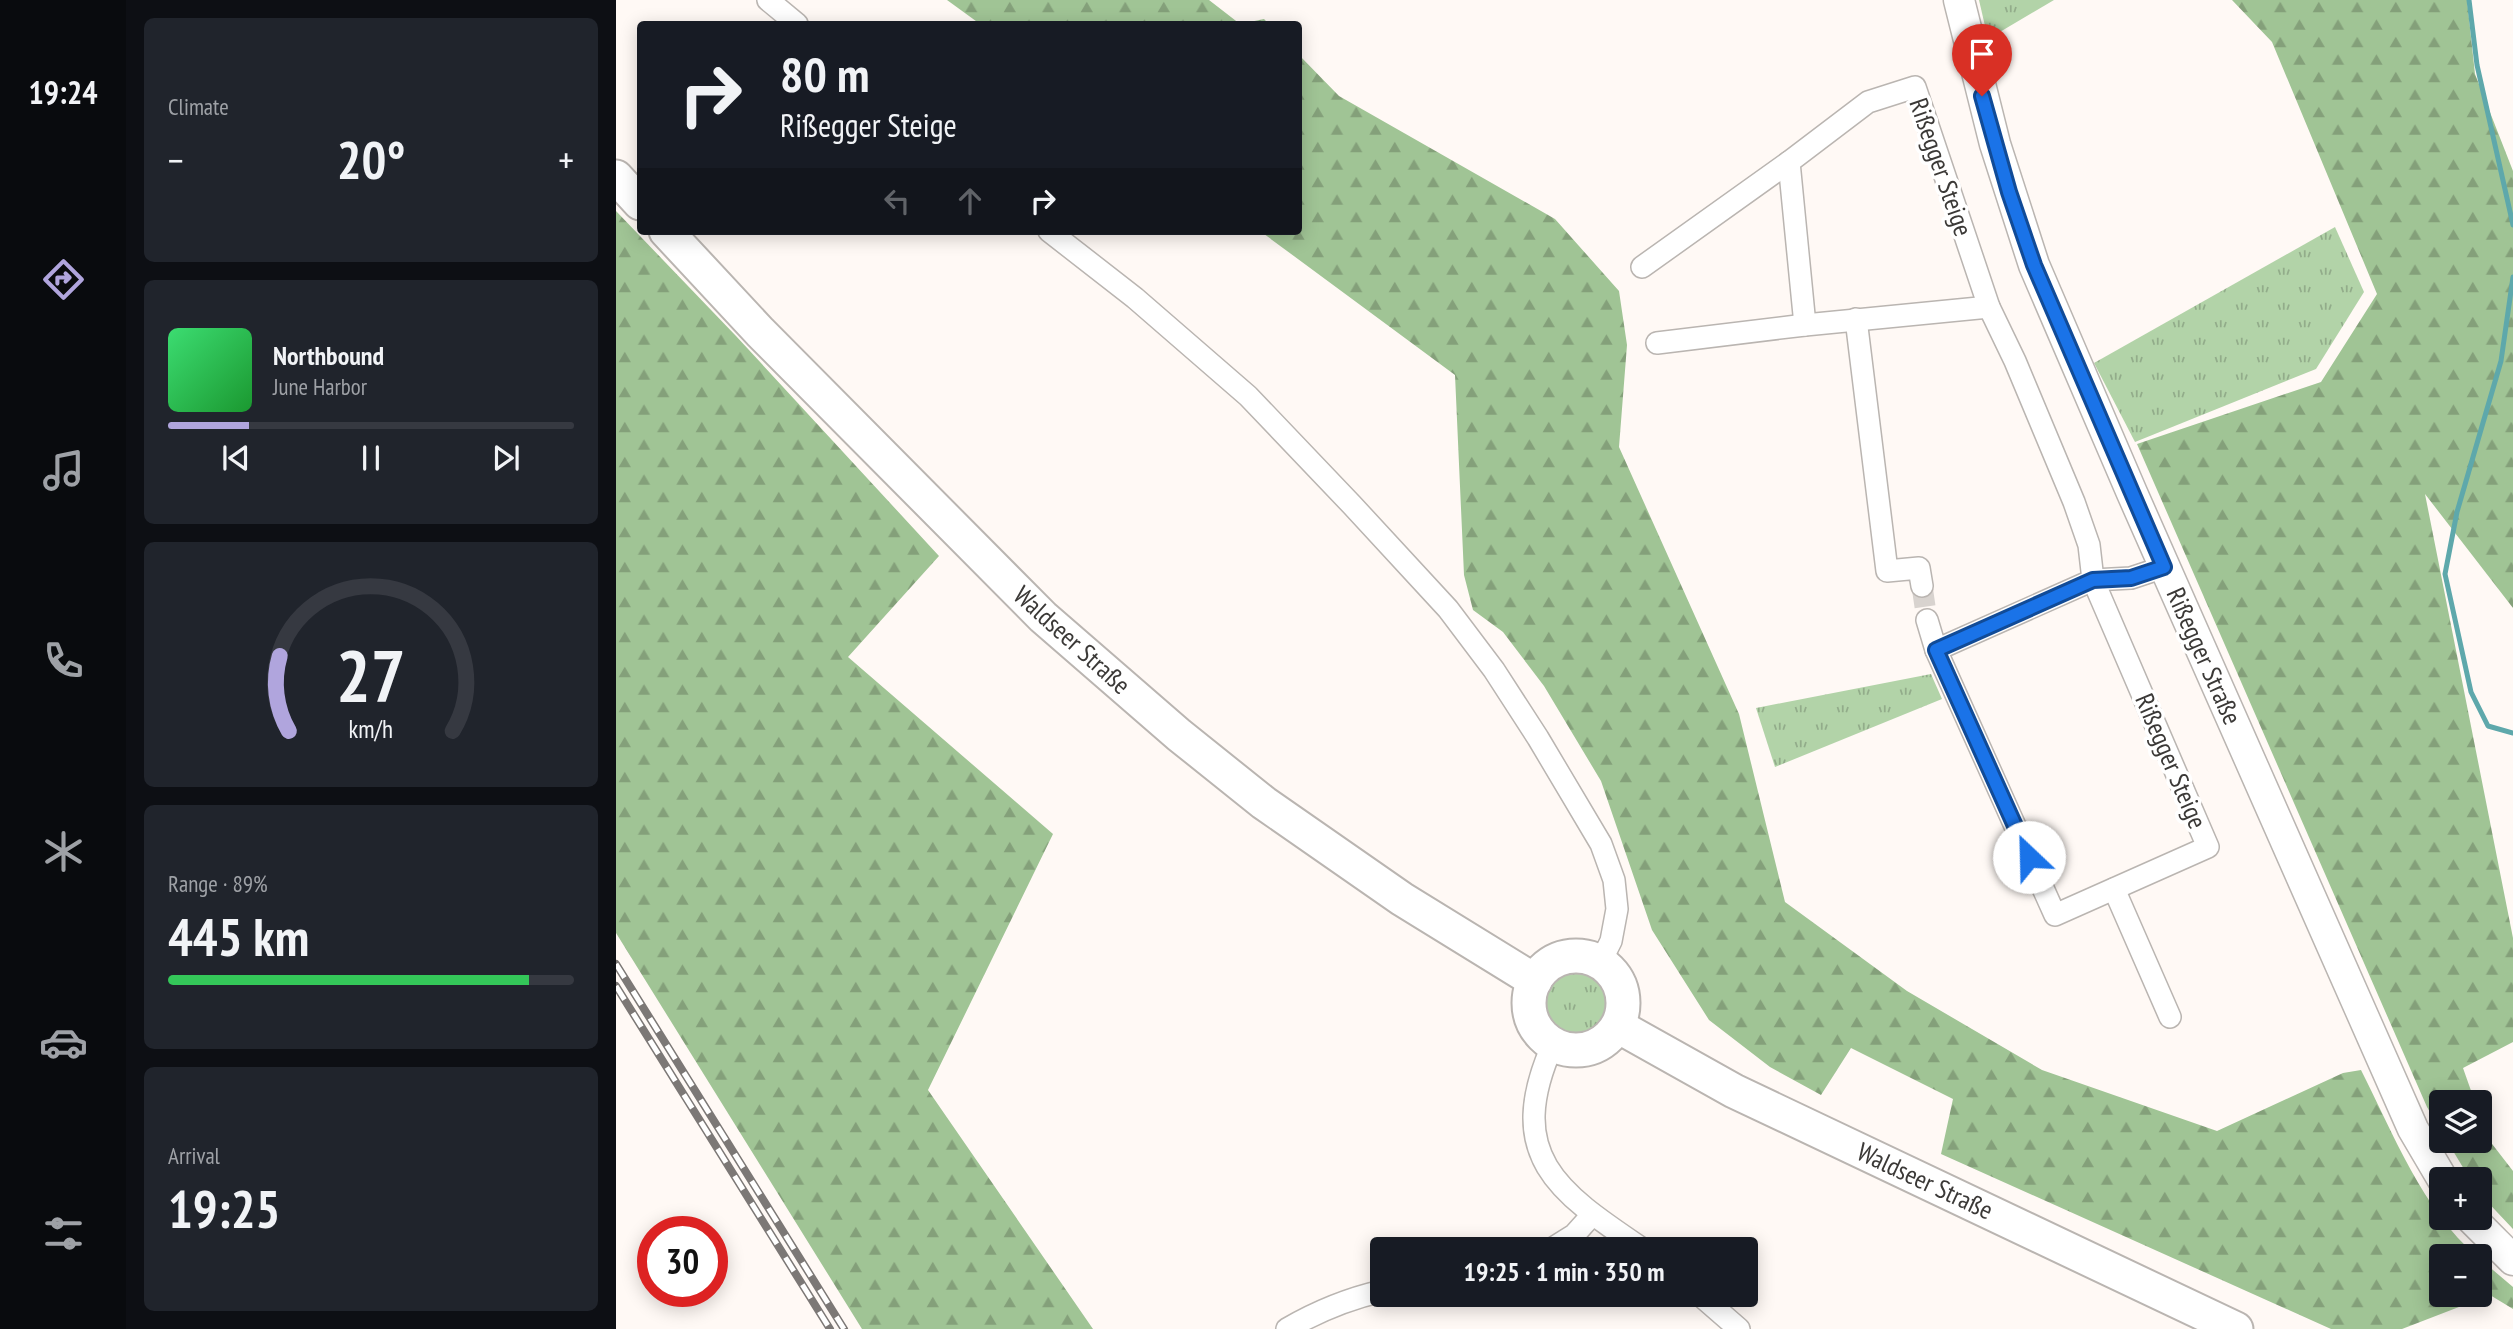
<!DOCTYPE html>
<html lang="en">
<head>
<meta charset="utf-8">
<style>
	body { margin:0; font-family:"PT Sans Narrow",sans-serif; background:#20242c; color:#f1f3f6; height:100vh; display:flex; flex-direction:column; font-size:26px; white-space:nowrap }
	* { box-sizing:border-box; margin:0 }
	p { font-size:23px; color:#9ea1a6 }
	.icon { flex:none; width:38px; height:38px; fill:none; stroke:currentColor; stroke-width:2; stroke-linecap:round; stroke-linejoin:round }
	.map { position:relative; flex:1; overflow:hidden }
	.drawer { display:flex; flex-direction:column; gap:18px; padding:18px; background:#0d0f14; width:490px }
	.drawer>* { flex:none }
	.banner { position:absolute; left:21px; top:21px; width:665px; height:214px; border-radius:7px; box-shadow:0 4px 18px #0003; background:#171b24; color:#f1f3f6; overflow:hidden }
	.tools { position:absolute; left:1813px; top:1090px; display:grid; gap:14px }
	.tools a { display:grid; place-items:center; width:63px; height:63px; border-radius:7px; background:#171b24; box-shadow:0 4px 18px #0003; font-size:35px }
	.speed { position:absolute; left:21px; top:1216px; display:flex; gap:14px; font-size:35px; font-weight:700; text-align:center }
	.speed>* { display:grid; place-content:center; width:91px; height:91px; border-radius:50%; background:#171b24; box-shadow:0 4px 18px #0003; line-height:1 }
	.speed .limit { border:10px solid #d22; background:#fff; color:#111 }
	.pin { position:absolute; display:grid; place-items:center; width:60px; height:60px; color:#fff; margin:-72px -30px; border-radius:50% 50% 50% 0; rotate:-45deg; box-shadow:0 0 7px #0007 }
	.pin .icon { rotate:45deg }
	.me { position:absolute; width:77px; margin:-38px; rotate:336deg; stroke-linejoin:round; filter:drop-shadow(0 0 5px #0008) }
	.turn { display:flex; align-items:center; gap:24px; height:147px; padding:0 28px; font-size:32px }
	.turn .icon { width:91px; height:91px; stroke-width:2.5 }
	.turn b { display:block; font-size:49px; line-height:60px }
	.lanes { display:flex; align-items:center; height:66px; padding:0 28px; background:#0003; justify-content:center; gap:35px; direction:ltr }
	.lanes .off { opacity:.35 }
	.big { font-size:52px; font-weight:800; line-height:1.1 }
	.drawer .tile { flex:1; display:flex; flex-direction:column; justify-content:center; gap:10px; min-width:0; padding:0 24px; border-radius:10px; background:#20242c }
	.drawer .dial { align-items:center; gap:0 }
	.dial svg { height:182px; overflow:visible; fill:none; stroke:#363941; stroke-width:7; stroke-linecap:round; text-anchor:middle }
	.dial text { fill:#f1f3f6; stroke:none }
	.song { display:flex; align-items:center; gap:21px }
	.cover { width:84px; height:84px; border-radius:10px; background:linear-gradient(135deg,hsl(140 70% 55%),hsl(130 70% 35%)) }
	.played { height:7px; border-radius:4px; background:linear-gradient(90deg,#b0a5dd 20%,#363941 20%) }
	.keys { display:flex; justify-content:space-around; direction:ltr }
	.heat { display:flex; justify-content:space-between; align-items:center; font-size:38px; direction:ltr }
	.charge { height:10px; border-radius:5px; background:linear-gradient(90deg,#34c759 89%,#363941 0) }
	.trip { position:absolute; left:754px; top:1237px; width:388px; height:70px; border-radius:7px; background:#171b24; box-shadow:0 4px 18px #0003; font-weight:800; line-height:70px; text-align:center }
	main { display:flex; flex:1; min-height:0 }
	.menu { display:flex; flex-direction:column; width:126px; justify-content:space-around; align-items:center; background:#090b0e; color:#9ea1a6 }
	.menu .icon { width:49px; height:49px }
	.menu .active { color:#b0a5dd }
	.menu b { font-size:32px; color:#f1f3f6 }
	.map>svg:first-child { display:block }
	.grass { fill:url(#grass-tufts) }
	.forest { fill:url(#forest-firs) }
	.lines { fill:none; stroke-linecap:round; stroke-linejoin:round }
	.stream { stroke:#5ea8ab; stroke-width:5 }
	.street-tunnel { stroke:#d8d3cf; stroke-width:21; stroke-dasharray:21 10; stroke-linecap:butt }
	.street-casing { stroke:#bab5b1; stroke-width:24 }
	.secondary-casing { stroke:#bab5b1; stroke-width:33 }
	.primary-casing { stroke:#bab5b1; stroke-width:37 }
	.street { stroke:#fff; stroke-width:21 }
	.secondary { stroke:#fff; stroke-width:30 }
	.primary { stroke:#fff; stroke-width:33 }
	.rail-casing { stroke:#7c7876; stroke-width:8 }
	.rail { stroke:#fff; stroke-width:5; stroke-dasharray:16; stroke-linecap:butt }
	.route-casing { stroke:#114b97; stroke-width:18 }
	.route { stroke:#1a73e8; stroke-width:12 }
	.labels { text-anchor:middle; stroke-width:7; stroke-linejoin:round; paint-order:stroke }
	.street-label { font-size:26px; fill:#3b3937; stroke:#fff }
</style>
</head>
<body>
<main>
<nav class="menu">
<b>19:24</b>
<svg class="icon active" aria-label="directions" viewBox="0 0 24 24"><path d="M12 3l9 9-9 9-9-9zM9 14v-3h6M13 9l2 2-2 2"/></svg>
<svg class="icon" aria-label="music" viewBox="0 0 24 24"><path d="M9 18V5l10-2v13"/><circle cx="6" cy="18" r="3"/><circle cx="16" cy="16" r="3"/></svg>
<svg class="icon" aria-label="phone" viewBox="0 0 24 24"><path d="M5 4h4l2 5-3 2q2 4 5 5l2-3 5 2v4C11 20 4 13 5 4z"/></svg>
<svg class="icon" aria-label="climate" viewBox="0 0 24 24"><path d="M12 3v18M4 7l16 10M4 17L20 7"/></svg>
<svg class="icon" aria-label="car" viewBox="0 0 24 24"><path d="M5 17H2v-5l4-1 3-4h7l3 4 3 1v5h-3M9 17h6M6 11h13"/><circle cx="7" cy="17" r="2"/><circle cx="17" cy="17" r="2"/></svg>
<svg class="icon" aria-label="filters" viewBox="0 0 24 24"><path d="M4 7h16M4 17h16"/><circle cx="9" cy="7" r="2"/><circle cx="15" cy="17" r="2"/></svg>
</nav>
<section class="drawer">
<div class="tile"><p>Climate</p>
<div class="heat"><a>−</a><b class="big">20°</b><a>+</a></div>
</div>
<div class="tile">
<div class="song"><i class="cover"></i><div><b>Northbound</b><p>June Harbor</p></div></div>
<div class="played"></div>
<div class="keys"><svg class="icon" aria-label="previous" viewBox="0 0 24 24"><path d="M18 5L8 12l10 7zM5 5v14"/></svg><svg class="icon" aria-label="pause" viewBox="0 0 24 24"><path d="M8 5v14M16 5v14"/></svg><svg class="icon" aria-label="next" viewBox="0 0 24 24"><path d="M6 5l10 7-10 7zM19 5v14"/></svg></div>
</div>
<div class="tile dial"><svg viewBox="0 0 100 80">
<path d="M14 69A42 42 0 1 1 86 69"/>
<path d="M14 69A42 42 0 0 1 10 36" stroke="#b0a5dd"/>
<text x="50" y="56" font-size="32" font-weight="700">27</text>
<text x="50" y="72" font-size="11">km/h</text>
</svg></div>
<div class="tile"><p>Range · 89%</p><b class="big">445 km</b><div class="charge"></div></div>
<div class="tile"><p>Arrival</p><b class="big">19:25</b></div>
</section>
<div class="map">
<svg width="1897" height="1329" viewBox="0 0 1897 1329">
	<defs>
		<pattern id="grass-tufts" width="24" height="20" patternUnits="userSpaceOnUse" patternTransform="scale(1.75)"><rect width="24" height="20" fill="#b2d3a8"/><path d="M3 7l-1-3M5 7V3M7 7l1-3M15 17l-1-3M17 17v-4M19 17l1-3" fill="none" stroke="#92ac8a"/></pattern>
		<pattern id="forest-firs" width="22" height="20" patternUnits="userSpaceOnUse" patternTransform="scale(1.75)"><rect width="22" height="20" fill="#a0c495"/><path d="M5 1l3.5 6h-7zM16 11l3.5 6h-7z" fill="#84a07a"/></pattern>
	</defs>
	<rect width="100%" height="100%" fill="#fff9f5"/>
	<g class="grass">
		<path d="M1363,0H1438L1372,39Z"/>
		<path d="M1719,227L1748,292L1700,369L1519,442L1478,363Z"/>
		<path d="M1315,674L1326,699L1159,767L1140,708Z"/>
		<circle cx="960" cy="1003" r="34"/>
	</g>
	<g class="forest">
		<path d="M331,0H593L624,24L648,19L653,24H364Z"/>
		<path d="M1616,0H1851L1859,74L1897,171V608L1809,494L1897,938V1042L1847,1068L1859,1102H1825V1131L1811,1107L1521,444L1705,382L1761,294L1656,42Z"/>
		<path d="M683,55L723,96L939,219L1003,291L1011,345L1003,447L1123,714L1169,902L1291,991L1426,1070L1601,1131L1727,1073L1745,1070C1777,1133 1807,1211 1861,1256H1825V1295H1864V1259L1897,1287V1309L1874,1295L1786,1329H1715L1325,1154L1337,1099L1235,1048L1205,1095L1154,1067L1093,1020L1036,930L985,781L928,686L887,632L857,610L848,575L839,375L644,231H682Z"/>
		<path d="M0,211L120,336L323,556L232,657L437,834L312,1090L477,1329H246L0,933Z"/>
		<path d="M1864,1115L1873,1140L1897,1171V1229L1864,1194V1180L1854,1179L1831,1141H1864Z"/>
	</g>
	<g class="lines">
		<g class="stream">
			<path d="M1853,0L1861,65L1897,225"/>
			<path d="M1897,277L1885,361L1841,512L1829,574L1855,692L1872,726L1897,733"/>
		</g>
		<path class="street-tunnel" d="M1306,586L1311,620"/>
		<g class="street-casing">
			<g id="street">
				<path d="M152,0L181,24"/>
				<path d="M433,231L519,298L632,396L736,505L832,609L878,670L922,738L985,844L998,880L1001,909L995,941L984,963"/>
				<path d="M1026,267L1173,162"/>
				<path d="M1240,319L1271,571L1303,568L1306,586"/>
				<path d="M1189,325L1173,162L1252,102L1299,87L1373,307L1399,361L1458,502L1473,545L1477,580L1320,650"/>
				<path d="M1041,343L1189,325L1373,307"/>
				<path d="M1311,620L1320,650L1439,915L1592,847L1477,580L1515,578L1548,567"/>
				<path d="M1498,889L1554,1017"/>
				<path d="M937,1044C887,1156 942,1192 1028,1250"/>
				<path d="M934,1250L958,1235L976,1215"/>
				<path d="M1084,1295L1123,1329"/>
				<path d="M671,1329C702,1311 731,1299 766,1291"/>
			</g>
		</g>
		<g class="secondary-casing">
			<g id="secondary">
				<path d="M1343,0L1379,144L1418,265L1516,493L1797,1129L1827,1180"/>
				<path d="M1855,1218L1897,1260"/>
			</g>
		</g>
		<g class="primary-casing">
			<g id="primary">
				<path d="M0,177L24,203"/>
				<path d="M50,231L144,332L427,617L563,735L648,803L786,899L919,981"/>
				<circle cx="960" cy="1003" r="47"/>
				<path d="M1002,1026L1118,1091L1620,1329"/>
			</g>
		</g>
		<use href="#street" class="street"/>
		<use href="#secondary" class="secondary"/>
		<use href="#primary" class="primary"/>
		<g class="rail-casing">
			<g id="rail">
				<path d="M0,964L228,1329"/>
				<path d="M0,986L214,1329"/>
			</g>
		</g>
		<use href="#rail" class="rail"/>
	</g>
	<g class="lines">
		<g class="route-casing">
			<path id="route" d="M1366,96L1393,192L1418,265L1548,567L1515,578L1477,580L1320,650L1413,857"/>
		</g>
		<use href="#route" class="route"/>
	</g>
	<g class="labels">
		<g class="street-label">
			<text transform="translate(1325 167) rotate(71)" y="9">Rißegger Steige</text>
			<text transform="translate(456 640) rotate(42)" y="9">Waldseer Straße</text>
			<text transform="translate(1588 656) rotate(66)" y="9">Rißegger Straße</text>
			<text transform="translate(1555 761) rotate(67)" y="9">Rißegger Steige</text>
			<text transform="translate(1309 1181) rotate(25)" y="9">Waldseer Straße</text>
		</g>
	</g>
</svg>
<div class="tools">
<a><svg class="icon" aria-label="layers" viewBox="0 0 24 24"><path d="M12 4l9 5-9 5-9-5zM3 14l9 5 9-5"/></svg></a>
<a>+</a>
<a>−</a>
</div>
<div class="speed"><div class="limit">30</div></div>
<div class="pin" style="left:1366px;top:96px;background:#d93025"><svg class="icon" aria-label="arrive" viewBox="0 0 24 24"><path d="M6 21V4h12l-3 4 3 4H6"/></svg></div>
<svg class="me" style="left:1413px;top:857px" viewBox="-20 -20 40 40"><circle r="19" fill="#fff"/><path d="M0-13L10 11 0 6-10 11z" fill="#1a73e8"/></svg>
<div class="trip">19:25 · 1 min · 350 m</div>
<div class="banner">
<div class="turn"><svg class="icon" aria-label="right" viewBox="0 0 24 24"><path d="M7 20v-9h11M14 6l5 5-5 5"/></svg><div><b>80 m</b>Rißegger Steige</div></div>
<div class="lanes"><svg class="icon off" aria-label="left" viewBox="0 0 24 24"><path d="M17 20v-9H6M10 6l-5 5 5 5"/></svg><svg class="icon off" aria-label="ahead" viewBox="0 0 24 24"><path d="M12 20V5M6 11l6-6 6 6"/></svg><svg class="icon" aria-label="right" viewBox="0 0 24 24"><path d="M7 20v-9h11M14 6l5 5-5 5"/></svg></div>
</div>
</div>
</main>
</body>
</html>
